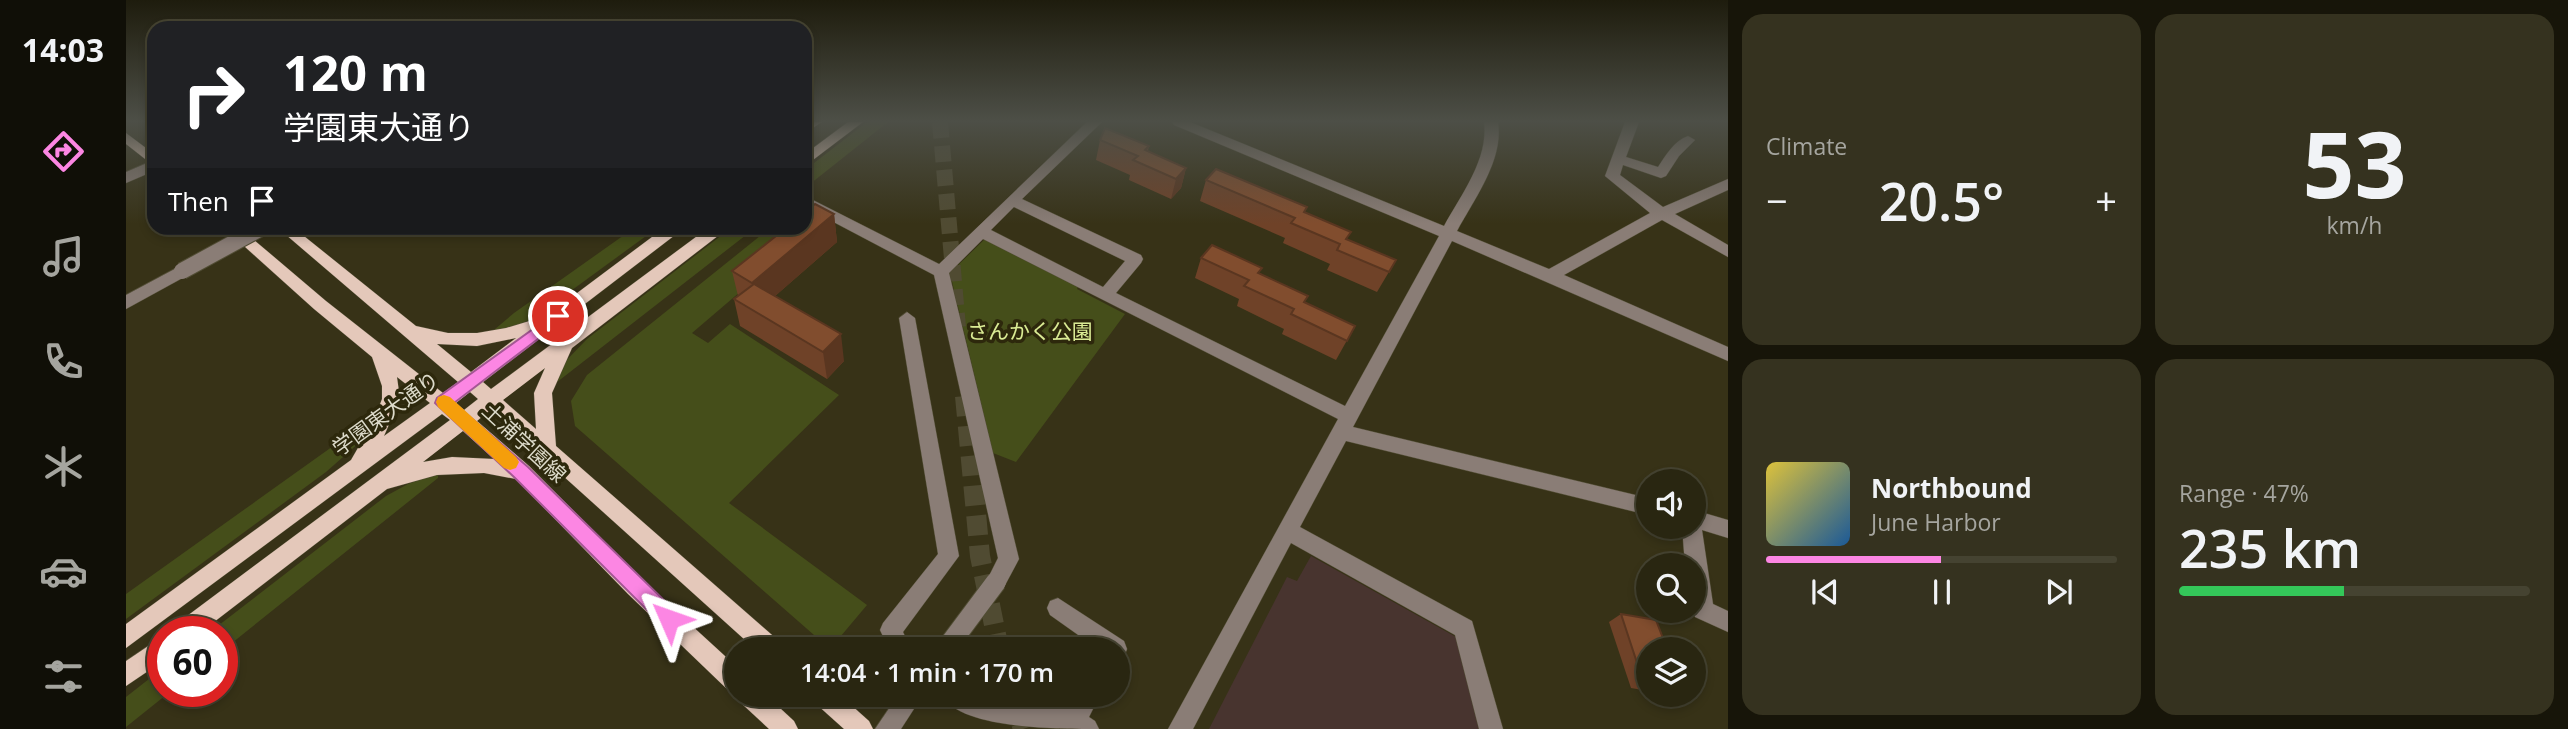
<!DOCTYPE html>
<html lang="en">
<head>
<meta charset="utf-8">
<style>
	body { margin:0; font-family:"Open Sans","Noto Sans JP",sans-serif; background:#35321f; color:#f1f3f6; height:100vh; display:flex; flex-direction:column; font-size:26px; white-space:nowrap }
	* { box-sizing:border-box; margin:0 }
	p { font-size:23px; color:#a5a59f }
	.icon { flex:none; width:38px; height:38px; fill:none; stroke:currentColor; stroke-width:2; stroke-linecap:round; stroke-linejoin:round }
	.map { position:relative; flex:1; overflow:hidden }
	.panel { display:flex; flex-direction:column; gap:14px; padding:14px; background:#171509; width:840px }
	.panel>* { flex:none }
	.banner { position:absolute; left:21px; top:21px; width:665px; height:214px; border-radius:21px; box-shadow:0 4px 10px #0003,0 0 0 2px #454331; background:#202124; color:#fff; overflow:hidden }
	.fabs { position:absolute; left:1510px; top:469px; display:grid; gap:14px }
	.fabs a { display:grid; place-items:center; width:70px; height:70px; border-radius:50%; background:#292611; box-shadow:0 4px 10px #0003,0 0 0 2px #454331; font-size:35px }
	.speed { position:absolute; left:21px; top:616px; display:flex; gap:14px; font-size:35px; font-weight:700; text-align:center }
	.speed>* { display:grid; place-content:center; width:91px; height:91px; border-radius:50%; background:#292611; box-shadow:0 4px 10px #0003,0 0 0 2px #454331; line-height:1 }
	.speed .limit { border:10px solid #d22; background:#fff; color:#111 }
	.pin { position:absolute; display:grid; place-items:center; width:60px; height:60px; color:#fff; margin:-30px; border:4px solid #fff; border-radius:50%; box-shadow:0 2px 7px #0007 }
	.me { position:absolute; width:77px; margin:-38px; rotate:313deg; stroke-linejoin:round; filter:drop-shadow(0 0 5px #0008) }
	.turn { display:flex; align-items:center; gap:24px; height:147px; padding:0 21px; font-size:32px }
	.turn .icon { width:91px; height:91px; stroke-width:2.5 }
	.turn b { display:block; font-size:49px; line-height:60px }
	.then { display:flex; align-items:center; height:66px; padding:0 21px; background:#0003; gap:14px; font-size:26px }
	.big { font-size:52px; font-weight:600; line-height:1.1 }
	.panel .tile { flex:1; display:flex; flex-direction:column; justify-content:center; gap:10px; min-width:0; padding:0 24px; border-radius:21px; background:#35321f }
	.panel .dial { align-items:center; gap:0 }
	.dial b { font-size:91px; line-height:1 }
	.song { display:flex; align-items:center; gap:21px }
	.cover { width:84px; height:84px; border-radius:10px; background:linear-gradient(135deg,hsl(50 70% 55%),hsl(210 70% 35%)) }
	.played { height:7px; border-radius:4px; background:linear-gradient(90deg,#fc86e3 50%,#454331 50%) }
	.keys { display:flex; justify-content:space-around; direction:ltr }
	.heat { display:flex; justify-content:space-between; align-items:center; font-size:38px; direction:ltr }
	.charge { height:10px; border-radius:5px; background:linear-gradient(90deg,#34c759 47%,#454331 0) }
	.panel .tiles { flex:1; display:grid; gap:14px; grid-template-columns:repeat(2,1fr) }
	.trip { position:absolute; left:598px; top:637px; width:406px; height:70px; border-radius:35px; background:#292611; box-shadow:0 4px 10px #0003,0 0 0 2px #454331; font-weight:600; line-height:70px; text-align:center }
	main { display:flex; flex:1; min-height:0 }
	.dock { display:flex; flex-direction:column; width:126px; justify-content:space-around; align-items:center; background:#100f07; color:#a5a59f }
	.dock .icon { width:49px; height:49px }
	.dock .selected { color:#fc86e3 }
	.dock b { font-size:32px; color:#f1f3f6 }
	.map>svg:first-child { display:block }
	.industrial { fill:#48342f }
	.green { fill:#454e1a }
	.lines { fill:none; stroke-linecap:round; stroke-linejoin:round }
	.major-tunnel-far1 { stroke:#504b32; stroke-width:16; stroke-dasharray:16 8; stroke-linecap:butt }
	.major-tunnel { stroke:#504b32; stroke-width:20; stroke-dasharray:20 10; stroke-linecap:butt }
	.minor-casing { stroke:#514d34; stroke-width:1 }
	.major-casing { stroke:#514d34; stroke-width:1 }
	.minor { fill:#8a7d76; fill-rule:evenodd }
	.major { fill:#e4c8ba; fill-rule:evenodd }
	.minor-bridge-far1-casing { stroke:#514d34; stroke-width:18; stroke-linecap:butt }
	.minor-bridge-casing { stroke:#514d34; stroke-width:22; stroke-linecap:butt }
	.minor-bridge-far1 { stroke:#8a7d76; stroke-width:16 }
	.minor-bridge { stroke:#8a7d76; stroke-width:20 }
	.wall { fill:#6f4228 }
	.shaded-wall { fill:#5a3620 }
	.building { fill:#814d2e; stroke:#5a3620; stroke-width:2 }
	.route { fill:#fc86e3; stroke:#a45794; stroke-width:2 }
	.slow { fill:#f59e0b }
	.labels { text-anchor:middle; stroke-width:7; stroke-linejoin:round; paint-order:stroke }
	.park-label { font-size:21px; fill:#daeb94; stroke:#2d280c }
	.street-label { font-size:21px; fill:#dcdaca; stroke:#2d280c }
</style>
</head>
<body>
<main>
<nav class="dock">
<b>14:03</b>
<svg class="icon selected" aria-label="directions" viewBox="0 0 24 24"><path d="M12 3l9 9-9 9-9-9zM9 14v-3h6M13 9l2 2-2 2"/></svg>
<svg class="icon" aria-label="music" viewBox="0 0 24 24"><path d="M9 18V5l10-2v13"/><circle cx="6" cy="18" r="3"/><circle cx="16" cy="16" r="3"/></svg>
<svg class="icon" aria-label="phone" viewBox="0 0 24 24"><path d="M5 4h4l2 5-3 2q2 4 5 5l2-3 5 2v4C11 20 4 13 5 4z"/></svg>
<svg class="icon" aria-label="climate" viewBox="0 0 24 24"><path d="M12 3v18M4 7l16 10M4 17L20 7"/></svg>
<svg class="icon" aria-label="car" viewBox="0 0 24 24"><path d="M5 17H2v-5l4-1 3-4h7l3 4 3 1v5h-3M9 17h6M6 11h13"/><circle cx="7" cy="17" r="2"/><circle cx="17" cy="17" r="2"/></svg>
<svg class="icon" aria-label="filters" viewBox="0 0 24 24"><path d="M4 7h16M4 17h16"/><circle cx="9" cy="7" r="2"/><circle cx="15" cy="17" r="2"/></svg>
</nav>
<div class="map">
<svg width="1602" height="729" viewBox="0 0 1602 729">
	<rect width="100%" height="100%" fill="#373217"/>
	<path class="industrial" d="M1185,556L1330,637L1356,729H1083L1161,577L1171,581Z"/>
	<g class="green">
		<path d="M741,122H762L679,188V170Z"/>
		<path d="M679,204L702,217L566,333L582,343L604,324L713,395L603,503L741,605L704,649L449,426L445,401L461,375L644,228H679Z"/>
		<path d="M508,228H531L405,320L362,335L388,313Z"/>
		<path d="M605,228H629L426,386L434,367L461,339Z"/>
		<path d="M860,238L953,284L951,289L999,314L890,462L867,453L824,273Z"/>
		<path d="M252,414L234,442L200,472L0,619V594Z"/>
		<path d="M312,473V478L96,651V632H84L260,496L282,484Z"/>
		<path d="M37,668V691H45L0,727V697Z"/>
	</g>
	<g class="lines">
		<path class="major-tunnel-far1" d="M814,122L832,327"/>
		<g class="major-tunnel">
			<path d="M839,396L854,556L873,649"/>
			<path d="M886,695L897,729"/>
		</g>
		<g class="minor-casing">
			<g id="minor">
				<path d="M961,122H976L896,199L1015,255L1017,259L1015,263L990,293L1219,406L1313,236L1048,125L1046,122H1064L1318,226C1335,195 1363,159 1358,122H1372C1378,160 1348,199 1331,231L1423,269L1524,213L1479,176L1499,122H1513L1500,157L1532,167C1540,155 1548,141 1562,136L1569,140L1553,156L1540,176L1535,178L1497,165L1494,175L1537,207L1602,179V190L1549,214L1602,245V257L1536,220L1438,275L1602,347V361L1326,241L1227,427L1522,498V515L1220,441L1174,527L1346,621L1377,729H1353L1329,635L1165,543L1067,729H1042L1212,419L857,239L823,273L893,559L877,589L870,592L863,589L860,582L872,558L808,275L679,207V196L813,264ZM888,207L999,261L977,287L865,230Z"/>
				<path d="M28,160V171L0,183V172Z"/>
				<path d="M56,265L64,271L62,275L0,309V295Z"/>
				<path d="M781,312L789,318L833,556L777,632L785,649H763L754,630L757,623L812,554L773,318Z"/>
				<path d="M1568,510L1602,520V538L1576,530L1587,604L1602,611V632L1569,617L1567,611L1568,565H1559L1556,527H1568Z"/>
				<path d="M932,598L998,641L1001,649L998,657L992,659V649H972L924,615L921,608L924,601Z"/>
				<path d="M772,695H797L775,729H749Z"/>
				<path d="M816,695H845L865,705L942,708L950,695H974L963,717L969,721L973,729C932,729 833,729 816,695Z"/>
			</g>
		</g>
		<g class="major-casing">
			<g id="major">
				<path d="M696,122L679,133L680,122Z"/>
				<path d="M722,122H737L679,166V154Z"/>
				<path d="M0,133L28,154V166L0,144Z"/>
				<path d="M98,228H114L200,301L317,393L332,382L152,228H168L290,326L322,333H351L380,328L410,319L415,320L538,228H555L553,232L357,382L365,389L582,228H599L597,232L446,348L426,393L430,446L653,641L656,649H629L364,410L351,421L403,466L516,580L611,667V694L603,691L502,594L390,479L358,473L311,475L261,489L75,632H46L49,625L324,420L316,414L0,648V624L225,460L248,420L256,399V386L246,357L188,309ZM390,338L345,372L311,344L351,346ZM419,368L408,393L410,429L377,400ZM271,377L304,403L258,436L274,399ZM344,392L352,399L338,410L330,403ZM337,431L368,459L326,457L297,462Z"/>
				<path d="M37,636V661L0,686V661Z"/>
				<path d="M612,695H640L668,721L672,729H643L615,703Z"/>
				<path d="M686,695H714L743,721L747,729H718L689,703Z"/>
			</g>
		</g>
		<use href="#minor" class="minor"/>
		<use href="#major" class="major"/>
		<g class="minor-bridge-far1-casing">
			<path id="minor-bridge-far1" d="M56,271L135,228"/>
		</g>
		<g class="minor-bridge-casing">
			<path id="minor-bridge" d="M820,649L870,582"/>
		</g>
		<use href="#minor-bridge-far1" class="minor-bridge-far1"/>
		<use href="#minor-bridge" class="minor-bridge"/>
	</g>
	<g class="wall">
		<path d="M974,140L1023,146L1022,151L1060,168L1055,188L1045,199L1003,180L1004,175L970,160Z"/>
		<path d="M1080,180L1179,213L1221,239L1270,260L1251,292L1201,270L1204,264L1157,243L1159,238L1074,201Z"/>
		<path d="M708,214L711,242L649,296L718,361L701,379L614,326L608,299L612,296L606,271Z"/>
		<path d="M1075,258L1134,273L1179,302L1229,326L1210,360L1156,334L1158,329L1111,306L1113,299L1069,278Z"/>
		<path d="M1495,614L1522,649V691L1505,688L1483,622Z"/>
	</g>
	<g class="shaded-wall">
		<path d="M1060,168L1055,188L1045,199L1050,179Z"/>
		<path d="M708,214L711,242L632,311L626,283Z"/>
		<path d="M715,334L718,361L701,379L697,352Z"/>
	</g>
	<g class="building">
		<path d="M979,128L1023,146L1019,150L1060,168L1050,179L1007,160L1012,156L974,140Z"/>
		<path d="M1090,169L1181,207L1178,212L1225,232L1220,239L1270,260L1263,272L1211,250L1214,244L1165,223L1169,218L1080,180Z"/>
		<path d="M689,204L708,214L626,283L606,271L660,228H679V212Z"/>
		<path d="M1086,245L1136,268L1132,273L1182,296L1178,302L1229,326L1221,341L1165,314L1168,309L1118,286L1123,280L1075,258Z"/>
		<path d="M628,284L715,334L697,352L608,299Z"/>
		<path d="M1495,614L1530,620L1541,649H1522V681H1517Z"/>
	</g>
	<linearGradient id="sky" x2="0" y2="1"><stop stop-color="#1e1c0d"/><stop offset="0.54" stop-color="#4d4f47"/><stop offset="1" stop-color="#4d4f47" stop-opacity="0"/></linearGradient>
	<rect width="1602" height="224" fill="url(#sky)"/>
	<path class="route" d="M432,311L437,312L439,316L437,320L328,403L402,467L550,612L552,619L550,625L543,628L536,625L389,478L309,403L311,398Z"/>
	<path class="slow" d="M318,395L324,397L390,457L393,462L390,468L384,470L378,468L312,407L310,402L312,397Z"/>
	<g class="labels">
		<g class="park-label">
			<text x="904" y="339">さんかく公園</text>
		</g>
		<g class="street-label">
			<text transform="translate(260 414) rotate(-36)" y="7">学園東大通り</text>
			<text transform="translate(398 443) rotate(43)" y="7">土浦学園線</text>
		</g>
	</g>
</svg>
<div class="fabs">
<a><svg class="icon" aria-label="sound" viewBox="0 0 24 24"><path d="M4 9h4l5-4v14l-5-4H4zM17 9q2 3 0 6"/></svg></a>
<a><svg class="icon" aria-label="search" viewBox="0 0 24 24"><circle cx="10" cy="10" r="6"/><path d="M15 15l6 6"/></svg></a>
<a><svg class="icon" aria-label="layers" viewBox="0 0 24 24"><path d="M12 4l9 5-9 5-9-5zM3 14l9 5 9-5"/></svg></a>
</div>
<div class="speed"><div class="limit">60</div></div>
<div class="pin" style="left:432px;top:316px;background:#d93025"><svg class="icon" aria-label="arrive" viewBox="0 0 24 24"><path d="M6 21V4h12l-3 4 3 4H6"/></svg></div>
<svg class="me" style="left:543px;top:619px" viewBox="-20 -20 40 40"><path d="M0-17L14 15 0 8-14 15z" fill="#fc86e3" stroke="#fff" stroke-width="4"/></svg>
<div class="trip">14:04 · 1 min · 170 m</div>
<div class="banner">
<div class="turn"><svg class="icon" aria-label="right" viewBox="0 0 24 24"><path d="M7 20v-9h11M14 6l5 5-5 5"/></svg><div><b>120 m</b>学園東大通り</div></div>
<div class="then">Then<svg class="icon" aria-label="arrive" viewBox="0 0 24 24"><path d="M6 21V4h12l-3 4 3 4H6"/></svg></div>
</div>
</div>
<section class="panel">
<div class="tiles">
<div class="tile"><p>Climate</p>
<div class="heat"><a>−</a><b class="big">20.5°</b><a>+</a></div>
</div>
<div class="tile dial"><b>53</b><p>km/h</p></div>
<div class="tile">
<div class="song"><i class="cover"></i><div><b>Northbound</b><p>June Harbor</p></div></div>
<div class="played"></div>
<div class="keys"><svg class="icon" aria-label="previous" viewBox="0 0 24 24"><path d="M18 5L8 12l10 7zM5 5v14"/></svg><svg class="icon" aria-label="pause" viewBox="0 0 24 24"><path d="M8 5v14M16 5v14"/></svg><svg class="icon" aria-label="next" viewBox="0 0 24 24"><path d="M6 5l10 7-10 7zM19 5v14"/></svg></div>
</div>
<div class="tile"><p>Range · 47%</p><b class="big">235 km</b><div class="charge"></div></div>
</div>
</section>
</main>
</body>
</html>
